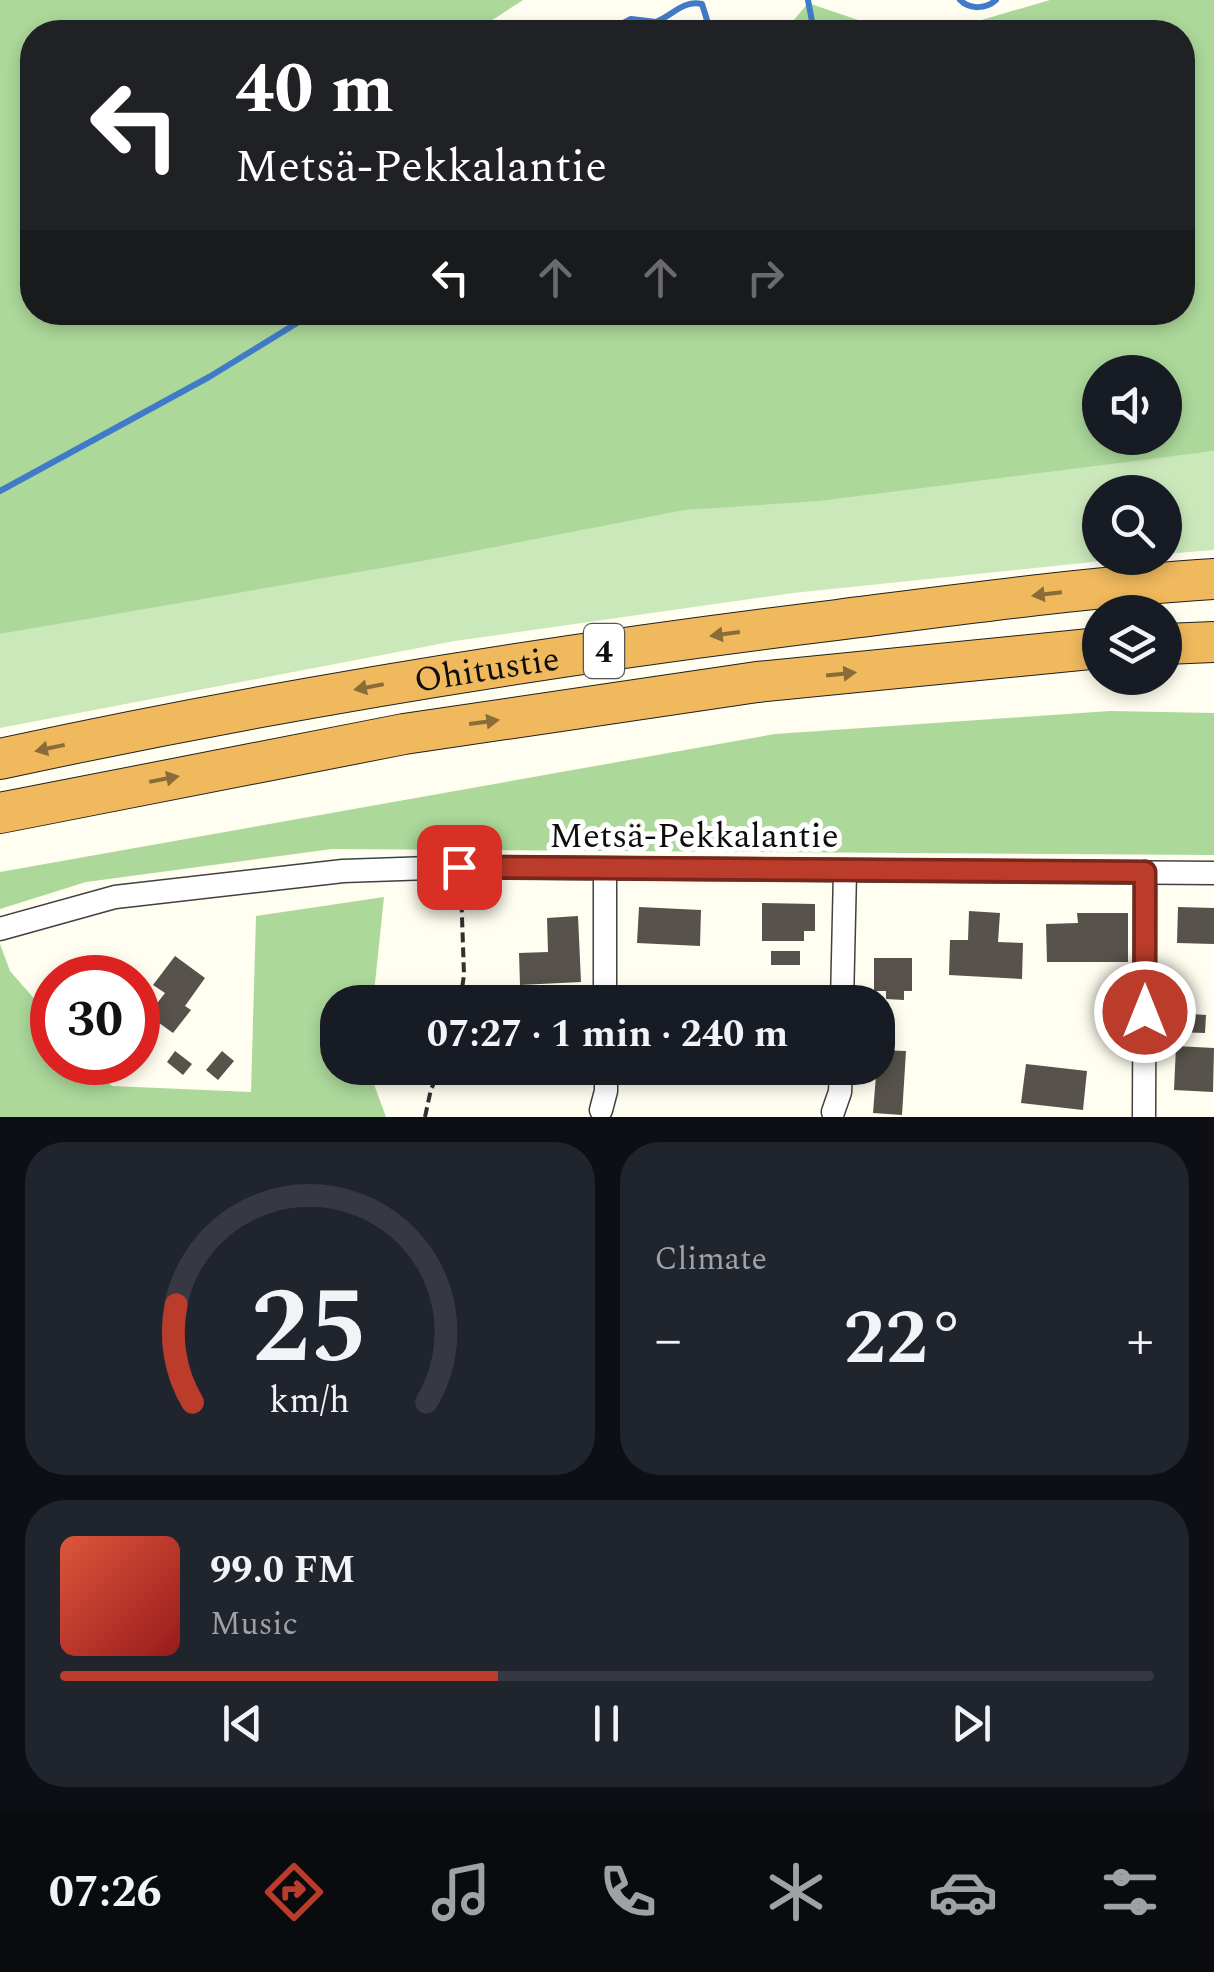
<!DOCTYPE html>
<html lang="en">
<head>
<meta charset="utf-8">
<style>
	body { margin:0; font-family:Spectral,serif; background:#20242c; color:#f1f3f6; height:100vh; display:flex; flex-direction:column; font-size:38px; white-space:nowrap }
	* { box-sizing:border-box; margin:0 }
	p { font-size:32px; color:#9ea1a6 }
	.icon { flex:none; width:55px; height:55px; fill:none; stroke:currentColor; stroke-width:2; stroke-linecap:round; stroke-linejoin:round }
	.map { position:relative; height:1117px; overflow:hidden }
	.details { display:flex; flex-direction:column; gap:25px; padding:25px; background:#0d0f14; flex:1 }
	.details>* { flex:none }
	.banner { position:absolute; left:20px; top:20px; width:1175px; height:305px; border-radius:40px; box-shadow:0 5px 15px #0003; background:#202124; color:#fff; overflow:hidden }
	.fabs { position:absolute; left:1082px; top:355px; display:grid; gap:20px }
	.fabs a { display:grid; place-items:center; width:100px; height:100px; border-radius:50%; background:#171b24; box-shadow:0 5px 15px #0003; font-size:50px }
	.speed { position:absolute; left:30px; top:955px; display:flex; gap:20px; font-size:50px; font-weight:700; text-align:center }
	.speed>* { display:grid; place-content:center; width:130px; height:130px; border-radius:50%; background:#171b24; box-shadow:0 5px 15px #0003; line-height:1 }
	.speed .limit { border:15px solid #d22; background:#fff; color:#111 }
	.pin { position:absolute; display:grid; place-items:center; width:85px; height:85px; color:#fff; margin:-42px; border-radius:20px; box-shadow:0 5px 15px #0006 }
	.me { position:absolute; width:110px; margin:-55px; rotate:0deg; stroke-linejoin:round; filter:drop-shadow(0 0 8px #0008) }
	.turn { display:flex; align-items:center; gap:35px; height:210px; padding:0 50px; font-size:45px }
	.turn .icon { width:130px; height:130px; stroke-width:2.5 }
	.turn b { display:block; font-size:70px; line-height:85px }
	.lanes { display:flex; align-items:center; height:95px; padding:0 50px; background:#0003; justify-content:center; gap:50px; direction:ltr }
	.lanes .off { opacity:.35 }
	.big { font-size:75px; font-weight:700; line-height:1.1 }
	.details .tile { flex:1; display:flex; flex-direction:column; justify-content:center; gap:15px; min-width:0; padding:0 35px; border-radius:40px; background:#20242c }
	.details .dial { align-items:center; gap:0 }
	.dial svg { height:260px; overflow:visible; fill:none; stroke:#363941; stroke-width:7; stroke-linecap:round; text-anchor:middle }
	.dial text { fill:#f1f3f6; stroke:none }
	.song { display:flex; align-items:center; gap:30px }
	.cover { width:120px; height:120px; border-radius:15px; background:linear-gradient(135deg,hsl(10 70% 55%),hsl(0 70% 35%)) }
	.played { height:10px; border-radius:5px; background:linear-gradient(90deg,#bb3c2a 40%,#363941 40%) }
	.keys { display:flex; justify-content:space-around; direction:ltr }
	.heat { display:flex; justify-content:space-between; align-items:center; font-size:55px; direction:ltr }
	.details .tiles { flex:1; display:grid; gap:25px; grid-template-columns:1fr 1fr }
	.tile:last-child { grid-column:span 2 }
	.trip { position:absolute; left:320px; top:985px; width:575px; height:100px; border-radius:40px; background:#171b24; box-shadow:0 5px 15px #0003; font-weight:700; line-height:100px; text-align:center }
	.tab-bar { display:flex; height:160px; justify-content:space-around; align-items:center; background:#090b0e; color:#9ea1a6 }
	.tab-bar .icon { width:70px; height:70px }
	.tab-bar .selected { color:#bb3c2a }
	.tab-bar b { font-size:45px; color:#f1f3f6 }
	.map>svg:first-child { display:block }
	.green { fill:#cbe8bb }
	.forest { fill:#acd89a; fill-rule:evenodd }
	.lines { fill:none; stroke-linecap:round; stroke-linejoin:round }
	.stream { stroke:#407bc9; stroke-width:6 }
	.building { fill:#57524b }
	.street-casing { stroke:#414141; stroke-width:25 }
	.highway-casing { stroke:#1f1f1f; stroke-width:42 }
	.path { stroke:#303030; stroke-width:4; stroke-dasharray:10 5; stroke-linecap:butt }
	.street { stroke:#fff; stroke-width:22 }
	.highway { stroke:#f0b95d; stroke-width:40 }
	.oneway { fill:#8a6c39 }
	.route-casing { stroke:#7a271b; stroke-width:25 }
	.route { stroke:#bb3c2a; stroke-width:18 }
	.labels { text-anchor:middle; stroke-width:10; stroke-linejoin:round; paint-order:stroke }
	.shield { fill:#fff; stroke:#565656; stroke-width:2.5 }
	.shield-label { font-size:32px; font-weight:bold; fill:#0e0e0e }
	.street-label { font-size:35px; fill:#0e0e0e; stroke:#fff }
</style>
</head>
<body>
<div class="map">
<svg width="1214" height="1117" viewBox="0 0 1214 1117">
	<rect width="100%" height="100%" fill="#fffef0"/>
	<path class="green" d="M1214,451V550L1165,554V492H1100V558H1131L793,593L455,641L0,728V634L685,510Z"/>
	<g class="forest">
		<path d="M0,0H523L474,32H32V312H1182V32H784L808,3L861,21L968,24L1050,0H1214V451L819,501L685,510L422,561L0,634ZM1100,372H1165V438H1100Z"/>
		<path d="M1110,711L1214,713V855L332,849L86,882L0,909V872L775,734Z"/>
		<path d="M384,897L373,1002H338V1068H368L386,1117H0V944L10,971L52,1019V1062L91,1063L112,1086L251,1092L256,916Z"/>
	</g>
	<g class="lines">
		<g class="stream">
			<path d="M808,0L814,32"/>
			<path d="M960,0C970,10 986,9 996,0"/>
			<path d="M606,32L631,19L656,22C673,15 683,0 702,4L707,20L695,32"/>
			<path d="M0,491L209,377L315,312"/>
		</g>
	</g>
	<g class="building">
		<path d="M762,903L815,904V931H804V941H762Z"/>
		<path d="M639,907L701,910L700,946L637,943Z"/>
		<path d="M1178,907L1214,908V944L1177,943Z"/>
		<path d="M969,911L1000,913L998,942L1023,943L1022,979L949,975L950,940H968Z"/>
		<path d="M1077,913H1128V962H1047L1046,924L1078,923Z"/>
		<path d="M578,916L581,982L520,985L519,953L548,952L547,918Z"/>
		<rect x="771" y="951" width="29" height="14"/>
		<path d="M175,956L205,978L185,1006L191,1010L173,1033L148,1015L165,993L153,985Z"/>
		<path d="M874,958H912V991H904V1000L886,999V991H874Z"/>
		<path d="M703,989L737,991L736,1002H702Z"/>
		<path d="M1175,1013L1206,1015L1205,1033L1174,1032Z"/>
		<path d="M1176,1046L1214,1048L1213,1092L1174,1090Z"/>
		<path d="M878,1050L906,1051L902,1115L873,1113Z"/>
		<path d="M175,1051L192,1064L183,1075L167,1062Z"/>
		<path d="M222,1051L234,1061L218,1080L206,1070Z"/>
		<path d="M1026,1064L1087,1071L1083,1110L1021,1103Z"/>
		<path d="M502,1068H581V1075H561V1081L502,1080Z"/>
		<path d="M753,1068H819L818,1084L752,1080Z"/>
	</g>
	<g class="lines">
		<g class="street-casing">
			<g id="street">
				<path d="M605,871V1002"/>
				<path d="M0,929L115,897L343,871L459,867L1214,873"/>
				<path d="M842,1002L845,872"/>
				<path d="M601,1110L606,1091V1068"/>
				<path d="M833,1112L840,1092L841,1068"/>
				<path d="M1144,1117L1145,872"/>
			</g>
		</g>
		<g class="highway-casing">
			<g id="highway">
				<path d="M1165,644L1214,642"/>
				<path id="s1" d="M0,759C277,699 556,654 837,620C963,604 1088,587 1214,579"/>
				<path d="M0,813L404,734L757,682L1100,648"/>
			</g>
		</g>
		<g class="path">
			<path d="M460,1002L464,975L461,888"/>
			<path d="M425,1117L431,1089L442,1068"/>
		</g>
		<use href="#street" class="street"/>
		<use href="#highway" class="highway"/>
	</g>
	<defs><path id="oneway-solid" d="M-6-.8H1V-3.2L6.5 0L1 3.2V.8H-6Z" transform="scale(2.5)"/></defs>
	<g class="oneway">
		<use href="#oneway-solid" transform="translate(1047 594) rotate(173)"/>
		<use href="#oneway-solid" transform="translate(725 634) rotate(172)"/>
		<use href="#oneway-solid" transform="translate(841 674) rotate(-6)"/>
		<use href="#oneway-solid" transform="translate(369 687) rotate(169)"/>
		<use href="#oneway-solid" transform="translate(484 722) rotate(-8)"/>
		<use href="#oneway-solid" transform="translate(50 748) rotate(168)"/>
		<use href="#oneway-solid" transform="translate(164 779) rotate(-11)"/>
	</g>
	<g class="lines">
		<g class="route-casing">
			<path id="route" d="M459,867L1145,872V1012"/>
		</g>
		<use href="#route" class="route"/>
	</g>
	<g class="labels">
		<rect class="shield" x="584" y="624" width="40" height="54" rx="8"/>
		<g class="shield-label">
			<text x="604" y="662">4</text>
		</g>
		<g class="street-label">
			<text dy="12" stroke="none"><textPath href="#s1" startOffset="495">Ohitustie</textPath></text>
			<text x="694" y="847">Metsä-Pekkalantie</text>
		</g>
	</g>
</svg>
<div class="fabs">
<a><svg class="icon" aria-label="sound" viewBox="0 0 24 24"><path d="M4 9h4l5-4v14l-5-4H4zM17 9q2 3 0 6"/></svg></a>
<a><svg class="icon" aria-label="search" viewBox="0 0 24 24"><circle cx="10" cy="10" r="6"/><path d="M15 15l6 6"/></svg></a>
<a><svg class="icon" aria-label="layers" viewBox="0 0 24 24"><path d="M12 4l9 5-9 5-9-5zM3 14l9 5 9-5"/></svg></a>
</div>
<div class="speed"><div class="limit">30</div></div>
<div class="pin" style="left:459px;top:867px;background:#d93025"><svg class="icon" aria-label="arrive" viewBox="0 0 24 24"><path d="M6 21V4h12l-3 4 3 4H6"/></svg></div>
<svg class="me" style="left:1145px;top:1012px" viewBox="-20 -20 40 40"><circle r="17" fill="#bb3c2a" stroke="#fff" stroke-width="3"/><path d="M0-11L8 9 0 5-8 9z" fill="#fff"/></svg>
<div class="trip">07:27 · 1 min · 240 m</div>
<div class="banner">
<div class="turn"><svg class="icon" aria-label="left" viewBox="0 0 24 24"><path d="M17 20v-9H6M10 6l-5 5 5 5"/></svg><div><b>40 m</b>Metsä-Pekkalantie</div></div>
<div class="lanes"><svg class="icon" aria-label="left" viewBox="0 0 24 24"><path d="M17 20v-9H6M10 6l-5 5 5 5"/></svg><svg class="icon off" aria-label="ahead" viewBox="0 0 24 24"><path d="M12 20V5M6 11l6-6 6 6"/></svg><svg class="icon off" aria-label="ahead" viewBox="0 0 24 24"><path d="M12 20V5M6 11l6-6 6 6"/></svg><svg class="icon off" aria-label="right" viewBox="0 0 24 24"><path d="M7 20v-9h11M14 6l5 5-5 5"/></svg></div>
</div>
</div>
<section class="details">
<div class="tiles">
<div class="tile dial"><svg viewBox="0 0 100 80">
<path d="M14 69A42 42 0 1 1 86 69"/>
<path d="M14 69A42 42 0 0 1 9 39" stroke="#bb3c2a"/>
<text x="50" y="56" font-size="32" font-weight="700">25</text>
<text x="50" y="72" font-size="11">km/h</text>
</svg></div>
<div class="tile"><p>Climate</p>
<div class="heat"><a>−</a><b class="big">22°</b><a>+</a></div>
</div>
<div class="tile">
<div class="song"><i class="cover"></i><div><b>99.0 FM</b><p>Music</p></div></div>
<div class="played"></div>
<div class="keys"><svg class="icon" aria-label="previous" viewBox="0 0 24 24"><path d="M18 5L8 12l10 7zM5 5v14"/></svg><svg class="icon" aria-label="pause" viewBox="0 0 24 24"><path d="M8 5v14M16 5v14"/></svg><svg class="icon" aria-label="next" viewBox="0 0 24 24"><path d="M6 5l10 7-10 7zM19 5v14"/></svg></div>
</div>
</div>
</section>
<nav class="tab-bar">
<b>07:26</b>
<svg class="icon selected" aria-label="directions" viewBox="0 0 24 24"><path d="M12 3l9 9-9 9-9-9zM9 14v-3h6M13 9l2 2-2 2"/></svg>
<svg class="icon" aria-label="music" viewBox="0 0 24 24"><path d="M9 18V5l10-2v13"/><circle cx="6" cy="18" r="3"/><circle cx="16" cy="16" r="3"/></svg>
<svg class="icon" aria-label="phone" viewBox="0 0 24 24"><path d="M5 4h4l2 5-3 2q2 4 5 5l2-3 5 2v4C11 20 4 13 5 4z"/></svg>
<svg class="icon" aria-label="climate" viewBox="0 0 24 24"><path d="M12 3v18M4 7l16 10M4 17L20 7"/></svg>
<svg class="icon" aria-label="car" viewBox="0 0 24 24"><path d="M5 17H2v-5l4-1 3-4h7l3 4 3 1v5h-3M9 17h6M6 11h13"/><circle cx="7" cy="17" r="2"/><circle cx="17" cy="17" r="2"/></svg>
<svg class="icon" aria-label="filters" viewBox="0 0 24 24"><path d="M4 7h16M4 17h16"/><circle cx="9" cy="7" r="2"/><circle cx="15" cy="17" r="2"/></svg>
</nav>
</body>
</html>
